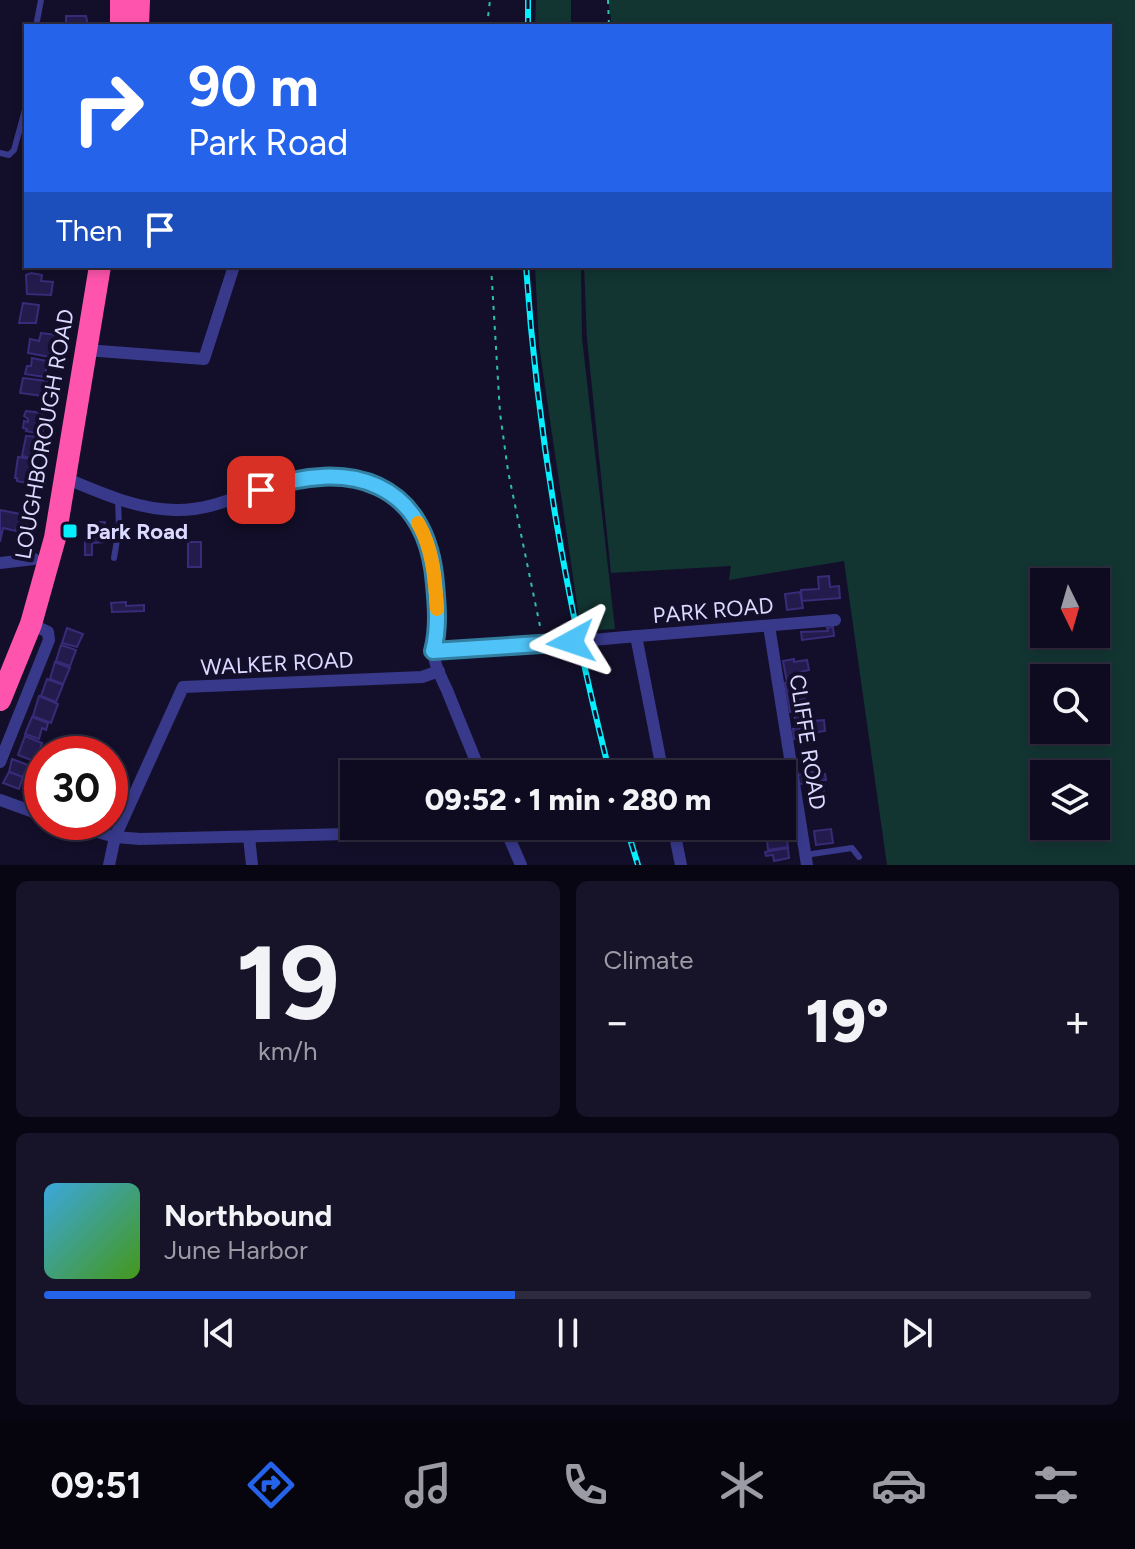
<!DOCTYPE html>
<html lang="en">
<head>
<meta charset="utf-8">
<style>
	body { margin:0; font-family:Figtree,sans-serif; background:#171429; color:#f1f3f6; height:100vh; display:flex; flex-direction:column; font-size:30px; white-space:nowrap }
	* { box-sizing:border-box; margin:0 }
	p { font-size:26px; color:#9b9ba5 }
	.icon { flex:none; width:44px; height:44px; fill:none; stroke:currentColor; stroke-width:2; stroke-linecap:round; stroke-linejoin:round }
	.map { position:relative; height:865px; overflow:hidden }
	.side { display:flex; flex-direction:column; gap:16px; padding:16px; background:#080612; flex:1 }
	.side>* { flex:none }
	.guide { position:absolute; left:24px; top:24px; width:1088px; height:244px; border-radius:0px; box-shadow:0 4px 12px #0003,0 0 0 2px #2e2b3e; background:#2563eb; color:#fff; overflow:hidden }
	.needle { width:52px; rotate:175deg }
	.buttons { position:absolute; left:1030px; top:568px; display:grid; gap:16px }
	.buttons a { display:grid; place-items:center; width:80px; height:80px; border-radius:0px; background:#0e0b20; box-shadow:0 4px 12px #0003,0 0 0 2px #2e2b3e; font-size:40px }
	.speed { position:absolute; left:24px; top:736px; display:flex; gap:16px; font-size:40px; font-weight:700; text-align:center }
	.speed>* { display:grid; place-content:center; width:104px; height:104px; border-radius:50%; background:#0e0b20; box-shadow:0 4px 12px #0003,0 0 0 2px #2e2b3e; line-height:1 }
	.speed .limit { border:12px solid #d22; background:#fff; color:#111 }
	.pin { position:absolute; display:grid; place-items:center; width:68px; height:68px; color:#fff; margin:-34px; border-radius:16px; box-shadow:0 4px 12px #0006 }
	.me { position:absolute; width:88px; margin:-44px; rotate:265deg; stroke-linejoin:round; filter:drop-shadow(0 0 6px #0008) }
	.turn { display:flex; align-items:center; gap:28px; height:168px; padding:0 32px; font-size:36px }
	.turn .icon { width:104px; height:104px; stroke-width:2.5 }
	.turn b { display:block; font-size:56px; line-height:68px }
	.then { display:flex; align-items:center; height:76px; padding:0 32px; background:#0003; gap:16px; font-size:30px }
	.big { font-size:60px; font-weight:800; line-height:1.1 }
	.side .tile { flex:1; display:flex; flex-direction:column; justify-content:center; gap:12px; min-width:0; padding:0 28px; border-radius:12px; background:#171429 }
	.side .dial { align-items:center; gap:0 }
	.dial b { font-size:104px; line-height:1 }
	.song { display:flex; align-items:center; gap:24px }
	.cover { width:96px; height:96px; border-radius:12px; background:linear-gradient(135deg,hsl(200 70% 55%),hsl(100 70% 35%)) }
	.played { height:8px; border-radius:4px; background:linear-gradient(90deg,#2563eb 45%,#2e2b3e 45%) }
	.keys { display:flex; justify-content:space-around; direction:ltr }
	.heat { display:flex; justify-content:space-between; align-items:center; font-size:44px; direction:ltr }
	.side .tiles { flex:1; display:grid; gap:16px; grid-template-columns:1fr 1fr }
	.tile:last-child { grid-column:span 2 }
	.trip { position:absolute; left:340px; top:760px; width:456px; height:80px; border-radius:0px; background:#0e0b20; box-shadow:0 4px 12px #0003,0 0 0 2px #2e2b3e; font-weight:800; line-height:80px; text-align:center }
	.tab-bar { display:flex; height:128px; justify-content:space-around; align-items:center; background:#06040d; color:#9b9ba5 }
	.tab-bar .icon { width:56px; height:56px }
	.tab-bar .on { color:#2563eb }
	.tab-bar b { font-size:36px; color:#f1f3f6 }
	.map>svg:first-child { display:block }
	.green { fill:#123532; fill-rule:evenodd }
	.building { fill:#231b4c; stroke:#382c79; stroke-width:2 }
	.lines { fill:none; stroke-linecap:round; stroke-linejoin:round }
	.path { stroke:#2bc1b2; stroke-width:2; stroke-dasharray:4 6; stroke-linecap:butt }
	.lane { stroke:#38398b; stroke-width:6 }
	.street { stroke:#38398b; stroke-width:12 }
	.highway { stroke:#ff54ad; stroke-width:22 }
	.rail-casing { stroke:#05f0ff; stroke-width:6 }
	.rail { stroke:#130f2a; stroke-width:3; stroke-dasharray:9; stroke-linecap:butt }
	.street-bridge { stroke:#38398b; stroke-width:12 }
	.route-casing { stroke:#337fa1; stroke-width:20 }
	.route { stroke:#4fc3f7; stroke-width:14 }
	.slow { stroke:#f59e0b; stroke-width:14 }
	.poi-dot { fill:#05f0ff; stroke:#130f2a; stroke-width:3 }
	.labels { text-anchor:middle; stroke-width:8; stroke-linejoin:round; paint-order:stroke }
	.street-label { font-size:22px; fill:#dbd9ff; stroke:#130f2a }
	.poi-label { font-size:22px; font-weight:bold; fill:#dbd9ff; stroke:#130f2a; text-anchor:start }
</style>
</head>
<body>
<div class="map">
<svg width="1135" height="865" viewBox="0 0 1135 865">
	<rect width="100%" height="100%" fill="#130f2a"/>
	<g class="green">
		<path d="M536,0H571V24L535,26Z"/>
		<path d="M608,0H1135V865H887L844,561L729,580L731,566L611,573L587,339L584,266H1110V26H612ZM1044,582H1096V634H1044ZM1044,678H1096V730H1044ZM1044,774H1096V826H1044Z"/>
		<path d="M535,266H581L582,338L615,629L581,631L539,345Z"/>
	</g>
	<g class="building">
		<path d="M66,16H86L88,26H66Z"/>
		<path d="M31,273L42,275L41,281L53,282L51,295L27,294L26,275Z"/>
		<path d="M23,303L39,305L36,323H19Z"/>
		<path d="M41,333L57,335L56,344L52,343L50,357L28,353L30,339L39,341Z"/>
		<path d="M32,358L47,361L45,377L25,374L27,366H31Z"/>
		<path d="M23,378L47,381L42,396L20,393Z"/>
		<path d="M26,411L43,413V422L40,421L38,429L43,430L42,434L26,431L27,429L23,428L24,421L28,422V419L24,416Z"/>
		<path d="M26,436L41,437L43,441L38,459L22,456Z"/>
		<path d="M18,457L31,459L30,473L26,483L17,481V478H15Z"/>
		<path d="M0,510L25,515L27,519L26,526L17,525L16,531L3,528L0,542Z"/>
		<path d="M93,522H105V542L92,543V555H85V526H93Z"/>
		<rect x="188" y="542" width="13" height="25"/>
		<path d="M829,576L830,587L839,586L840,598L802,601L801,590L819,589L818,577Z"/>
		<path d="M800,592L803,608L787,610L785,594Z"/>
		<path d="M126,602V606L144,605V611L112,612L111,603Z"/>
		<path d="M833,627L834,636L802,640L801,632L828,631L827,628Z"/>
		<path d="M67,628L83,634L77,647L62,643Z"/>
		<path d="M61,645L76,650L70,666L56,661Z"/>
		<path d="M794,659V662L807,660L809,670L800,672L802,679L787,682L783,661Z"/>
		<path d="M55,662L70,668L63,684L50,679Z"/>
		<path d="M47,679L63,685L56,702L41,696Z"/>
		<path d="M794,682L797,700L805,699L806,706L810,705L812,716L795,719L794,711L790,712L785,683Z"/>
		<path d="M39,696L58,704L51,723L33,716Z"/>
		<path d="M32,717L48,723L46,730L42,728L39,739L25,734Z"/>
		<path d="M824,720L825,731L804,734V737L794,739L793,729L802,728L801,722Z"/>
		<path d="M25,736L42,743L36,762L18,755Z"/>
		<path d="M12,759L28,765L23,777L9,772Z"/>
		<path d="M9,772L23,777L19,789L3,783Z"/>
		<path d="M813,772L814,776L825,774L826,780L799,784L797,775Z"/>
		<path d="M824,790V807L811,809L806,793Z"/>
		<path d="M831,829L833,843L816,845L814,831Z"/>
		<path d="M778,837L779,841L787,840L788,847L768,850L767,839Z"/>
		<path d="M788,848L789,858L774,861L773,855L766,856L765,852Z"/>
	</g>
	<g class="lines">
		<g class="path">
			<path d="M608,0L609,26"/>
			<path d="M487,26L490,0"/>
			<path d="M491,266L500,413L508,471L541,631"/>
		</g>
		<g class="lane">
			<path d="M36,26L41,0"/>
			<path d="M0,153L9,155L14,150L26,106"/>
			<path d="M114,558L119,528L118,499"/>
			<path d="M805,855L852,848L859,857"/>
		</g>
		<g class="street">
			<path d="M86,350L204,359L234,266"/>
			<path d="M65,478C101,493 136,509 175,510C218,511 248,489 286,481C340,470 404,479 425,536C435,562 438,592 438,620C438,632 432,645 434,656C435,667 442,679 447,690C458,718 470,746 481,774"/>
			<path d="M0,563L34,559"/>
			<path d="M769,626L807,865"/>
			<path d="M636,636L663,774"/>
			<path d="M626,637L835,620"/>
			<path d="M433,651L548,644"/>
			<path d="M0,762L49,640L48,632L31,624"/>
			<path d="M0,800L42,815"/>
			<path d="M64,822L115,837L140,839L433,832L450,826"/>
			<path d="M504,826L521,865"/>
			<path d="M673,826L681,865"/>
			<path d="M249,837L252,865"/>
			<path d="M109,865L115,837L183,687L422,677L439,671"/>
		</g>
		<g class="highway">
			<path d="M121,26V0"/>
			<path d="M138,26L139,0"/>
			<path d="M0,700L31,624L55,538L100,266"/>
		</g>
		<g class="rail-casing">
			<g id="rail">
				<path d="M528,0V26"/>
				<path d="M526,266C538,441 567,604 610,774"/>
				<path d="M626,826L638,865"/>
			</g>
		</g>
		<use href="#rail" class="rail"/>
		<path class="street-bridge" d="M548,644L626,637"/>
	</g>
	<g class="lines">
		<g class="route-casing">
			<path id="route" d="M261,490C349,458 427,481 435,584C437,606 439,628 433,651L571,642"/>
		</g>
		<use href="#route" class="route"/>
		<path class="slow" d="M418,523C433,549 435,579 437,609"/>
	</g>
	<rect class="poi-dot" x="62" y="523" width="16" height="16" rx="4"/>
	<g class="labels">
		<g class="street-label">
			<text transform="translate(44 434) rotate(-80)" y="8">LOUGHBOROUGH ROAD</text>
			<text transform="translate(713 610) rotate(-5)" y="8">PARK ROAD</text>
			<text transform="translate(277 663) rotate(-3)" y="8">WALKER ROAD</text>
			<text transform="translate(808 742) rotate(81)" y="8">CLIFFE ROAD</text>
		</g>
		<g class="poi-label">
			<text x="86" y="539">Park Road</text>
		</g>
	</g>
</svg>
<div class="buttons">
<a><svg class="needle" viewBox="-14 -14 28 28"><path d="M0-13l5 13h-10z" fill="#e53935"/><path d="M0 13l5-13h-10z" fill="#9b9ba5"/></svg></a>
<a><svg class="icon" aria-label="search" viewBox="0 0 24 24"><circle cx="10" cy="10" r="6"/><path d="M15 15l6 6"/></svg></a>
<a><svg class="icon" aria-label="layers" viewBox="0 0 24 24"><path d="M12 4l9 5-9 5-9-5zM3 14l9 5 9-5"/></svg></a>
</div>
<div class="speed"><div class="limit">30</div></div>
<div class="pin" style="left:261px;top:490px;background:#d93025"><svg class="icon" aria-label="arrive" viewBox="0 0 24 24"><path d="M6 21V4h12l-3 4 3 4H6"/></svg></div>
<svg class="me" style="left:571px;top:642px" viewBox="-20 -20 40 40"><path d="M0-17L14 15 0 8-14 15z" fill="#4fc3f7" stroke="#fff" stroke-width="4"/></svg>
<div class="trip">09:52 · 1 min · 280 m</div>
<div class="guide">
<div class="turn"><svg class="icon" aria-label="right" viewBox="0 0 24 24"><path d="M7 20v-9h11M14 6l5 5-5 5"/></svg><div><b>90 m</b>Park Road</div></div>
<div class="then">Then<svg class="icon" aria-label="arrive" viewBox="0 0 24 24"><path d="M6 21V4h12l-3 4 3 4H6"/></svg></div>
</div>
</div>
<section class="side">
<div class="tiles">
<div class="tile dial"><b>19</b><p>km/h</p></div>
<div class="tile"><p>Climate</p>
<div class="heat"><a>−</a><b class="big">19°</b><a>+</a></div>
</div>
<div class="tile">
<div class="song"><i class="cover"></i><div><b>Northbound</b><p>June Harbor</p></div></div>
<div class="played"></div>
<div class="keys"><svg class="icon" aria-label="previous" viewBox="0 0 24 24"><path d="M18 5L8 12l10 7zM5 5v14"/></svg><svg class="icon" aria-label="pause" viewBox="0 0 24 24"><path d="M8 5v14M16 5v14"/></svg><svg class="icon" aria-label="next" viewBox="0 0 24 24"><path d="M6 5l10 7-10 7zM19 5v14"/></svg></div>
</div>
</div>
</section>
<nav class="tab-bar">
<b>09:51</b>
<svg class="icon on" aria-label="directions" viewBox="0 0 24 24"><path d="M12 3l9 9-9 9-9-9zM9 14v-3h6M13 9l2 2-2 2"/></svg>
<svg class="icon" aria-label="music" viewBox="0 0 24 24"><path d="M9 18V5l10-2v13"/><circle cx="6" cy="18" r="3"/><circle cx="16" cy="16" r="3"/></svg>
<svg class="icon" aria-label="phone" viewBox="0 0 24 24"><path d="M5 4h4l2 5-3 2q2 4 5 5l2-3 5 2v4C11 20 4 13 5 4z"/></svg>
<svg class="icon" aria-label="climate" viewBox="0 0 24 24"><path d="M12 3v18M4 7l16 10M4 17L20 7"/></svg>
<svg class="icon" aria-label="car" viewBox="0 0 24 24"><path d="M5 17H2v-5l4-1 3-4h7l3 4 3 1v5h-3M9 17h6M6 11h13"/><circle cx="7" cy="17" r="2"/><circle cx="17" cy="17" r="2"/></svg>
<svg class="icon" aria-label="filters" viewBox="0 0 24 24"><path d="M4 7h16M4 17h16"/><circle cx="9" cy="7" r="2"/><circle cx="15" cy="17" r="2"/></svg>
</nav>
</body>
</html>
